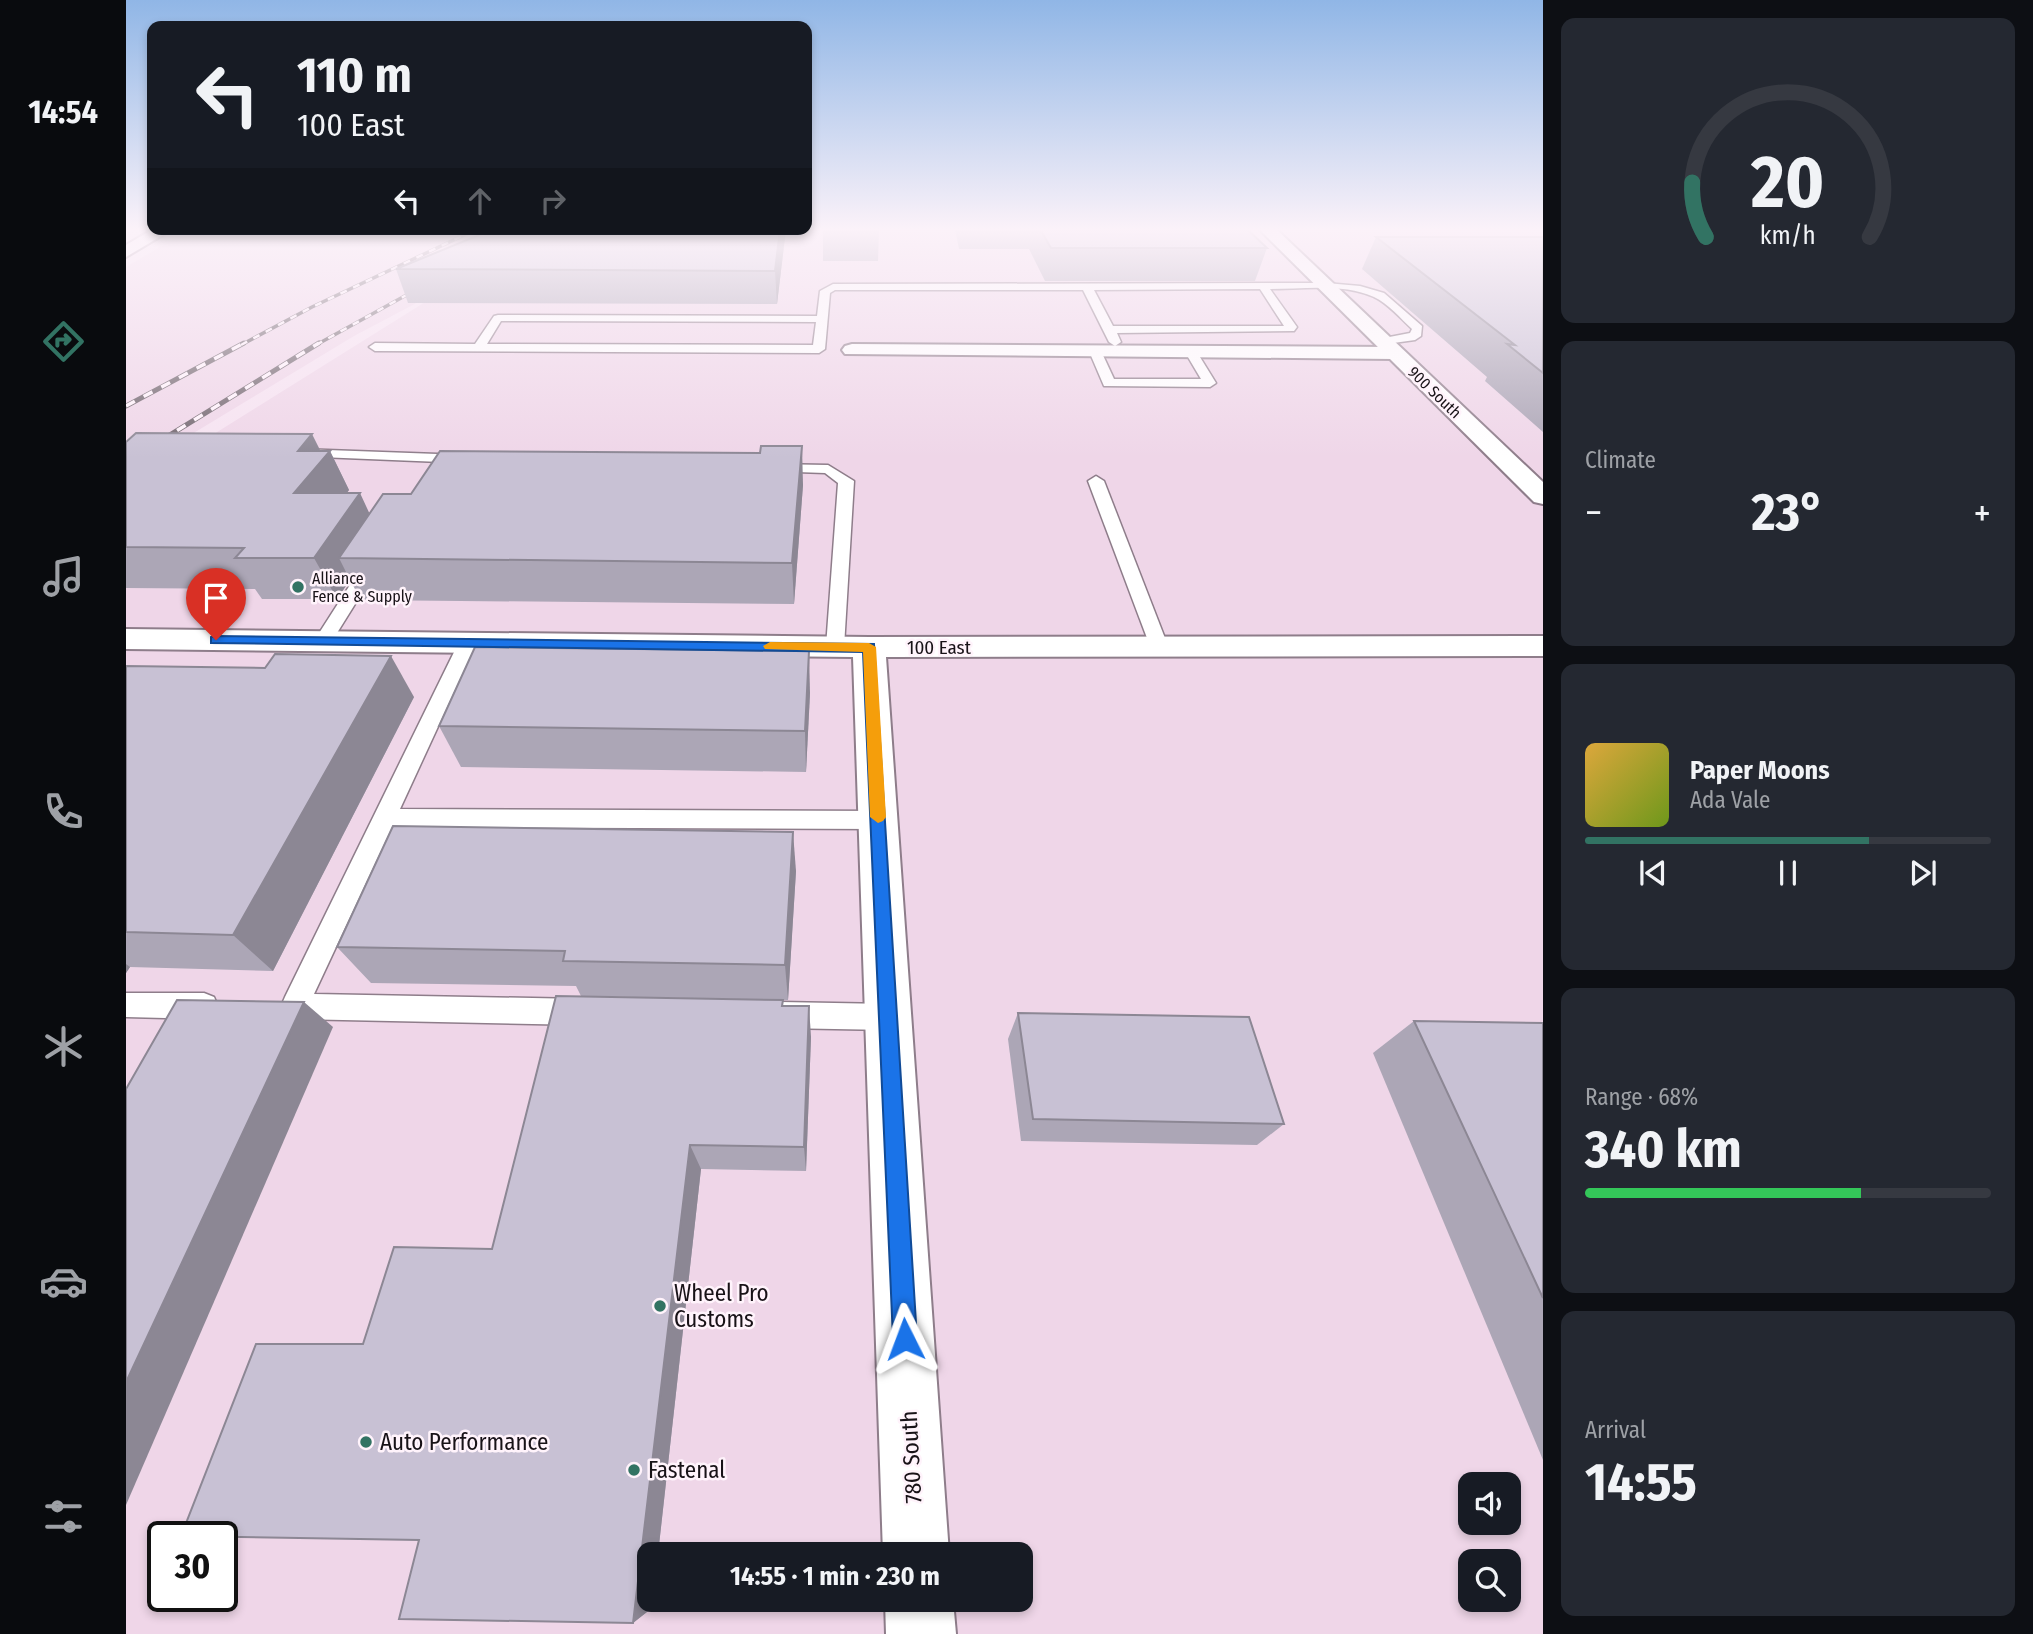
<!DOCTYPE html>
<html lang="en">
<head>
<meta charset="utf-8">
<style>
	body { margin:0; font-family:"Fira Sans Condensed",sans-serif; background:#242831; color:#f1f3f6; height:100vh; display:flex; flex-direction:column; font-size:26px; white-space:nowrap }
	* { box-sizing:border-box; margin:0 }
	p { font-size:23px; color:#9ea1a6 }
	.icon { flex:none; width:38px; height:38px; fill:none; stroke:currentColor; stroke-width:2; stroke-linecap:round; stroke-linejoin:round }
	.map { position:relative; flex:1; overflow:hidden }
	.side { display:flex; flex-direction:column; gap:18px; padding:18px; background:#0d0f14; width:490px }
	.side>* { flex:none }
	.guide { position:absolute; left:21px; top:21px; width:665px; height:214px; border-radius:14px; box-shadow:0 4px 10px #0003; background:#171b24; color:#f1f3f6; overflow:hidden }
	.tools { position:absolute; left:1332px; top:1472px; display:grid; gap:14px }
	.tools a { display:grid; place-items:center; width:63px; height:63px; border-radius:14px; background:#171b24; box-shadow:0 4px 10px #0003; font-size:35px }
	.speed { position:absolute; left:21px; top:1521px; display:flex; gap:14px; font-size:35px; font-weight:700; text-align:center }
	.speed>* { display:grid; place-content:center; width:91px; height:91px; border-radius:50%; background:#171b24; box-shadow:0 4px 10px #0003; line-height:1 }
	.speed .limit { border:4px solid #111; border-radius:10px; background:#fff; color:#111 }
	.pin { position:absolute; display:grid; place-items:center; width:60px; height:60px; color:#fff; margin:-72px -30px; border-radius:50% 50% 50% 0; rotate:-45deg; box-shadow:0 0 7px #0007 }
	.pin .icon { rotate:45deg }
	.me { position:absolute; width:77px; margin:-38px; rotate:357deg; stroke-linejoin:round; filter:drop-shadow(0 0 5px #0008) }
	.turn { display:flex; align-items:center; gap:24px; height:147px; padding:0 35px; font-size:32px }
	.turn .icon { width:91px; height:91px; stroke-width:2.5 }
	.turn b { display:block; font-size:49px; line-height:60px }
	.lanes { display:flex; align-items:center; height:66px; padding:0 35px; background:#0003; justify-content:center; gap:35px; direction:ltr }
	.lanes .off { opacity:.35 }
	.big { font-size:52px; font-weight:700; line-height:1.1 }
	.side .tile { flex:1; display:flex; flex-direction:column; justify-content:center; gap:10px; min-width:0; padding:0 24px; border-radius:14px; background:#242831 }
	.side .dial { align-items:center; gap:0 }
	.dial svg { height:182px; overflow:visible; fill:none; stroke:#363941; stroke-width:7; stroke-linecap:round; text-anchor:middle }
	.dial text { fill:#f1f3f6; stroke:none }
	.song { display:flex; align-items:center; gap:21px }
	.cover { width:84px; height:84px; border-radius:10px; background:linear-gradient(135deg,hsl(40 70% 55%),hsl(80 70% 35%)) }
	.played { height:7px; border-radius:4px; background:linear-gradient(90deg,#327363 70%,#363941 70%) }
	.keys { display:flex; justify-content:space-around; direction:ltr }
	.heat { display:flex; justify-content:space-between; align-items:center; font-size:38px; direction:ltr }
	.charge { height:10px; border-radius:5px; background:linear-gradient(90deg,#34c759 68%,#363941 0) }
	.trip { position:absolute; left:511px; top:1542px; width:396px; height:70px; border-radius:14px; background:#171b24; box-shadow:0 4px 10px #0003; font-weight:700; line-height:70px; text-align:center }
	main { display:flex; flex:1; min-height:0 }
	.tabs { display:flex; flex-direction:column; width:126px; justify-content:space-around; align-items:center; background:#090b0e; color:#9ea1a6 }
	.tabs .icon { width:49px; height:49px }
	.tabs .selected { color:#327363 }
	.tabs b { font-size:32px; color:#f1f3f6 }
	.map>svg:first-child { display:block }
	.built { fill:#efd6e8; fill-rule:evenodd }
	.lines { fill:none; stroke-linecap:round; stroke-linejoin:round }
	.service-casing { stroke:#8e7d8a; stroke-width:3 }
	.minor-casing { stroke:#8e7d8a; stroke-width:4 }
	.tertiary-casing { stroke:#8e7d8a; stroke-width:4 }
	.service { fill:#fff; fill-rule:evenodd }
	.minor { fill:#fff; fill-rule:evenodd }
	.tertiary { fill:#fff; fill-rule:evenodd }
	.rail-far1-casing { stroke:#72676f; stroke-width:3.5 }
	.rail-casing { stroke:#72676f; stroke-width:5 }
	.rail-far1 { stroke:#fff3fb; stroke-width:2.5; stroke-dasharray:7; stroke-linecap:butt }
	.rail { stroke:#fff3fb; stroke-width:3.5; stroke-dasharray:10; stroke-linecap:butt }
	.wall { fill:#aca6b6 }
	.shaded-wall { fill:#8c8794 }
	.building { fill:#c8c1d4; stroke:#8c8794; stroke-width:2 }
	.route { fill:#1a73e8; stroke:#114b97; stroke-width:2 }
	.slow { fill:#f59e0b }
	.poi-dot { fill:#327363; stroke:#fff3fb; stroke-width:2.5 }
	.labels { text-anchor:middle; stroke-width:5; stroke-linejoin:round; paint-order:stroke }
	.far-street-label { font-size:16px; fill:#181217; stroke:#fff3fb }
	.far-poi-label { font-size:16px; fill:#181217; stroke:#fff3fb; text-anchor:start }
	.street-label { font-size:19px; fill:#181217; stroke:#fff3fb }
	.near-poi-label { font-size:23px; fill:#181217; stroke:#fff3fb; text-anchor:start }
	.near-street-label { font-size:23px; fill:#181217; stroke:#fff3fb }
</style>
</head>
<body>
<main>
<nav class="tabs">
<b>14:54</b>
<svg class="icon selected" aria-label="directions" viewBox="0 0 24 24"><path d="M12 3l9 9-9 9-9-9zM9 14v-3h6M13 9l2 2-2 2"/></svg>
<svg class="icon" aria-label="music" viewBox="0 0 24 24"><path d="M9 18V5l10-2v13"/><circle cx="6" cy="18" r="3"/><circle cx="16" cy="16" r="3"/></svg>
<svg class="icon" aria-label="phone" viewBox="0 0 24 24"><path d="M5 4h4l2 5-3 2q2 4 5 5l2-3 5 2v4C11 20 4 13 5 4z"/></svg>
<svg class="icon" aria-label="climate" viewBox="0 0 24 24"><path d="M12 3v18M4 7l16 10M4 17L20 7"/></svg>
<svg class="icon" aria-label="car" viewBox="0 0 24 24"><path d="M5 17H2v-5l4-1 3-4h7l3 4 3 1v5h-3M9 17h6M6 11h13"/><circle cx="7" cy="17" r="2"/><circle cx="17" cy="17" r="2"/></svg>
<svg class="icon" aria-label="filters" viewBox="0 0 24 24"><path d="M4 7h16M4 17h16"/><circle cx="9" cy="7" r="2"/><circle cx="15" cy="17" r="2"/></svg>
</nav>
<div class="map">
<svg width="1417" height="1634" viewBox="0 0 1417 1634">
	<rect width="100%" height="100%" fill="#f6e3f1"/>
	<path class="built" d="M65,229H1417V1634H0V489L336,279L228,336L0,474V267ZM1344,1484H1382V1522H1344ZM37,1536H96V1596H37ZM523,1554H894V1600H523ZM1344,1561H1382V1600H1344Z"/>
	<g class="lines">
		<g class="service-casing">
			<g id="service">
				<path d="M1200,283L1234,286L1258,293L1296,326L1295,336L1289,340L1253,345V339L1284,333L1286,329C1275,319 1262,303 1248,297C1218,283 1176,289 1144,289L1171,327L1168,331L991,333L995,342L989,346L983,342L957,290H709L704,293L699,349L693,353L249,351L243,347L249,343L349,344L368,316L372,315L691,316L694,291L707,284ZM1134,289L1158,326H987L968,290ZM375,321L690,322L687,345L361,344Z"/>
				<path d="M969,347L975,351L988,379H1075L1059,352L1069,349L1090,383L1084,387L978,386L963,351Z"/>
				<path d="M174,449L339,455L346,459L339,463L169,456L167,453Z"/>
				<path d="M646,464L702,465L728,481L718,647L716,651H702L700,647L712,483L699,473L641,471L639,468Z"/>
				<path d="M970,476L978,481L1042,646L1040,650H1026L1024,646L962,481Z"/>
				<path d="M246,559L254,564L206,641L204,645H190L188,641L240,560Z"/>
				<path d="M342,636L351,642L274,809L752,811L760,814L763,820L760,826L752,829L266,827L188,994L456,999L466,1003L470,1012L466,1021L456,1025L169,1019L159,1015L155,1006L159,997L333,642Z"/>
				<path d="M0,993H78L88,997L92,1006L88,1015L78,1019L0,1017Z"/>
				<path d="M655,1002L762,1004L772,1008L776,1017L772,1026L762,1030L655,1028L645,1024L641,1015L645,1006Z"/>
			</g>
		</g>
		<g class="minor-casing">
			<g id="minor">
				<path d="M726,344L1268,347L1275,349L1278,353L1275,357L1268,359L719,354L716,350L719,346Z"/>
				<path d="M0,629L743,637L1417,636V656L760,657L823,1554H757L727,657L0,649Z"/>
				<path d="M759,1600H827L830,1634H760Z"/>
			</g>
		</g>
		<g class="tertiary-casing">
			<g id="tertiary">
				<path d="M27,229H47L0,257V245Z"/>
				<path d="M1133,229H1150L1417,482V504L1408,502Z"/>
			</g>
		</g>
		<use href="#service" class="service"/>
		<use href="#minor" class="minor"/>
		<use href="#tertiary" class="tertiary"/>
		<g class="rail-far1-casing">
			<g id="rail-far1">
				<path d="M115,345L186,307L351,229"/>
				<path d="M190,345L295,287"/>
			</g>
		</g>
		<g class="rail-casing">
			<g id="rail">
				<path d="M0,406L118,343"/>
				<path d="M0,462L193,343"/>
			</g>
		</g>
		<use href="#rail-far1" class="rail-far1"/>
		<use href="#rail" class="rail"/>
	</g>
	<g class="wall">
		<path d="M660,229L651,304L282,303L270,269Z"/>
		<path d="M697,229H753L752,261H697Z"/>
		<path d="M829,229H1121L1141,248L1129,281H919L903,249H833Z"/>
		<path d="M1250,237H1417V432L1359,381L1361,377L1236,269Z"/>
		<path d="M0,442L204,451L223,490L221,493L243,513L285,494L677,485L668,604L235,600L224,580L211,599H136L129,589L0,588Z"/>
		<path d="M0,666L139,668L288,697L147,971L4,967L0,973Z"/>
		<path d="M684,693L680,772L335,767L313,726Z"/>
		<path d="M670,871L662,1000L455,996L450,986L245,983L211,947Z"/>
		<path d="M657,1000V1006L685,1037L680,1171L575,1169L532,1554H523L526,1608L507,1623L293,1540L237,1344L366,1249Z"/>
		<path d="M892,1013L1158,1124L1131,1145L895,1141L882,1039Z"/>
		<path d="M1288,1021L1417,1023V1460L1247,1053Z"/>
	</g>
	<g class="shaded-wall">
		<path d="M654,229H660L651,304L649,271Z"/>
		<path d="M186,434L198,458L204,451L223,490L190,533L168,493L172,451Z"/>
		<path d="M676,446L677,485L668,604L666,563Z"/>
		<path d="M234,493L253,534L213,558L224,580L211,599L188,558Z"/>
		<path d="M683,651L684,693L680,772L679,731Z"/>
		<path d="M265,656L288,697L147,971L107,935Z"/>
		<path d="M667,832L670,871L662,1000L659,965Z"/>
		<path d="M0,964L4,967L0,973Z"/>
		<path d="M178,1002L207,1027L0,1505V1382Z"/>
		<path d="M683,1006L685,1037L680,1171L678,1147Z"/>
		<path d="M564,1145L575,1169L532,1554H523V1600H527L526,1608L507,1623Z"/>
	</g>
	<g class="building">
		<path d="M368,229H654L649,271L270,269Z"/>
		<path d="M914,229H1121L1141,248H925Z"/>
		<path d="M1250,237H1417V373L1381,344L1389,345Z"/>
		<path d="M10,433L186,434L172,451H204L168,493H234L188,558H109L118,548L0,547V442Z"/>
		<path d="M635,446H676L666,563L213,558L257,494H285L314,451L634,453Z"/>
		<path d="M349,647L683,651L679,731L313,726Z"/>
		<path d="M149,654L265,656L107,935L0,932V666L139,668Z"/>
		<path d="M267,826L667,832L659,965L437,961L439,951L211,947Z"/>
		<path d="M430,996L657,1000L656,1006H683L678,1147L564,1145L507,1623L273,1619L293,1540L55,1536L130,1344H237L268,1247L366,1249Z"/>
		<path d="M51,1000L178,1002L0,1382V1089Z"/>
		<path d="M892,1013L1123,1017L1158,1124L907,1119Z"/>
		<path d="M1288,1021L1417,1023V1298Z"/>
	</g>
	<linearGradient id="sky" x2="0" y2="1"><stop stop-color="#90b6e6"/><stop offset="0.5" stop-color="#fbf2f9"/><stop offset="1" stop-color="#fbf2f9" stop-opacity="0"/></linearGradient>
	<rect width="1417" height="458" fill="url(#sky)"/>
	<path class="route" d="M90,636L748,644L791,1339L788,1348L779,1352L771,1348L767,1339L737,652L85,643V637Z"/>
	<path class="slow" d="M644,642L743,643L750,647L760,817L757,821L752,823L744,817L737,652L639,649L637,646Z"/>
	<g class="poi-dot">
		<circle cx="172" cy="587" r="7"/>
		<circle cx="534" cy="1306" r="7"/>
		<circle cx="240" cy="1442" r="7"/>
		<circle cx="508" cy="1470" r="7"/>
	</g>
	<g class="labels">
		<g class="far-street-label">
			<text transform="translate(1309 392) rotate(44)" y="6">900 South</text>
		</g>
		<g class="far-poi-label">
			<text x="186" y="584">Alliance<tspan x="186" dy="18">Fence &amp; Supply</tspan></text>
		</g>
		<g class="street-label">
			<text x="813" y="654">100 East</text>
		</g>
		<g class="near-poi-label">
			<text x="548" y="1301">Wheel Pro<tspan x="548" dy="26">Customs</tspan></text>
			<text x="254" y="1450">Auto Performance</text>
			<text x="522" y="1478">Fastenal</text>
		</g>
		<g class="near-street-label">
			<text transform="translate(785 1457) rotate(-93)" y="8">780 South</text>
		</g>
	</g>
</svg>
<div class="tools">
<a><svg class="icon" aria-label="sound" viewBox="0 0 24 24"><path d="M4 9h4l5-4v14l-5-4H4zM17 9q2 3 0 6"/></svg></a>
<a><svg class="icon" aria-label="search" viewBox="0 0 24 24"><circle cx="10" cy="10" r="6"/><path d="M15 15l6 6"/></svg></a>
</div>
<div class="speed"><div class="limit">30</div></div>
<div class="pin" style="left:90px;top:640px;background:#d93025"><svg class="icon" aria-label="arrive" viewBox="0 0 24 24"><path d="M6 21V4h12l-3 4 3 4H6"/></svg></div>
<svg class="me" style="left:779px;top:1339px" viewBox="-20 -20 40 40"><path d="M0-17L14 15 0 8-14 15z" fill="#1a73e8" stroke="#fff" stroke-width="4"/></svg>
<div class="trip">14:55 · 1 min · 230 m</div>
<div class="guide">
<div class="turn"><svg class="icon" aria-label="left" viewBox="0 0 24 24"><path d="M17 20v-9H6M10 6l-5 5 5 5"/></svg><div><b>110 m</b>100 East</div></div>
<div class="lanes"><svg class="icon" aria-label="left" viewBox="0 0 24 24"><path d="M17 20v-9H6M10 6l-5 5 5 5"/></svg><svg class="icon off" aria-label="ahead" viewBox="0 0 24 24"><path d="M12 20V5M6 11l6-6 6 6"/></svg><svg class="icon off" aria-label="right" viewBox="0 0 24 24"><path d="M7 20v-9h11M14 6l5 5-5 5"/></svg></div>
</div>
</div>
<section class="side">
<div class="tile dial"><svg viewBox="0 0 100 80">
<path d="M14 69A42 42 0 1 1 86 69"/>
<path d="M14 69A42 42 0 0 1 8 45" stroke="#327363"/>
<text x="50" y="56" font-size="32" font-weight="700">20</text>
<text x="50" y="72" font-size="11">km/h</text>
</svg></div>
<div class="tile"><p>Climate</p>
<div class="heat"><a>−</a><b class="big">23°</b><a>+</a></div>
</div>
<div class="tile">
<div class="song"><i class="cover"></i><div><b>Paper Moons</b><p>Ada Vale</p></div></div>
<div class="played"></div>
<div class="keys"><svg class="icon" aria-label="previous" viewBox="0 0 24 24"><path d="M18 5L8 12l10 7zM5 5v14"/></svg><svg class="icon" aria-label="pause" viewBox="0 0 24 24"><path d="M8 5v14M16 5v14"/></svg><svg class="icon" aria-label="next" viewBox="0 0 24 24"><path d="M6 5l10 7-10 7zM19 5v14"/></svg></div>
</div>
<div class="tile"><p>Range · 68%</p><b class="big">340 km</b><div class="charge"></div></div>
<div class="tile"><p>Arrival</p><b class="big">14:55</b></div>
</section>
</main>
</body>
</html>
